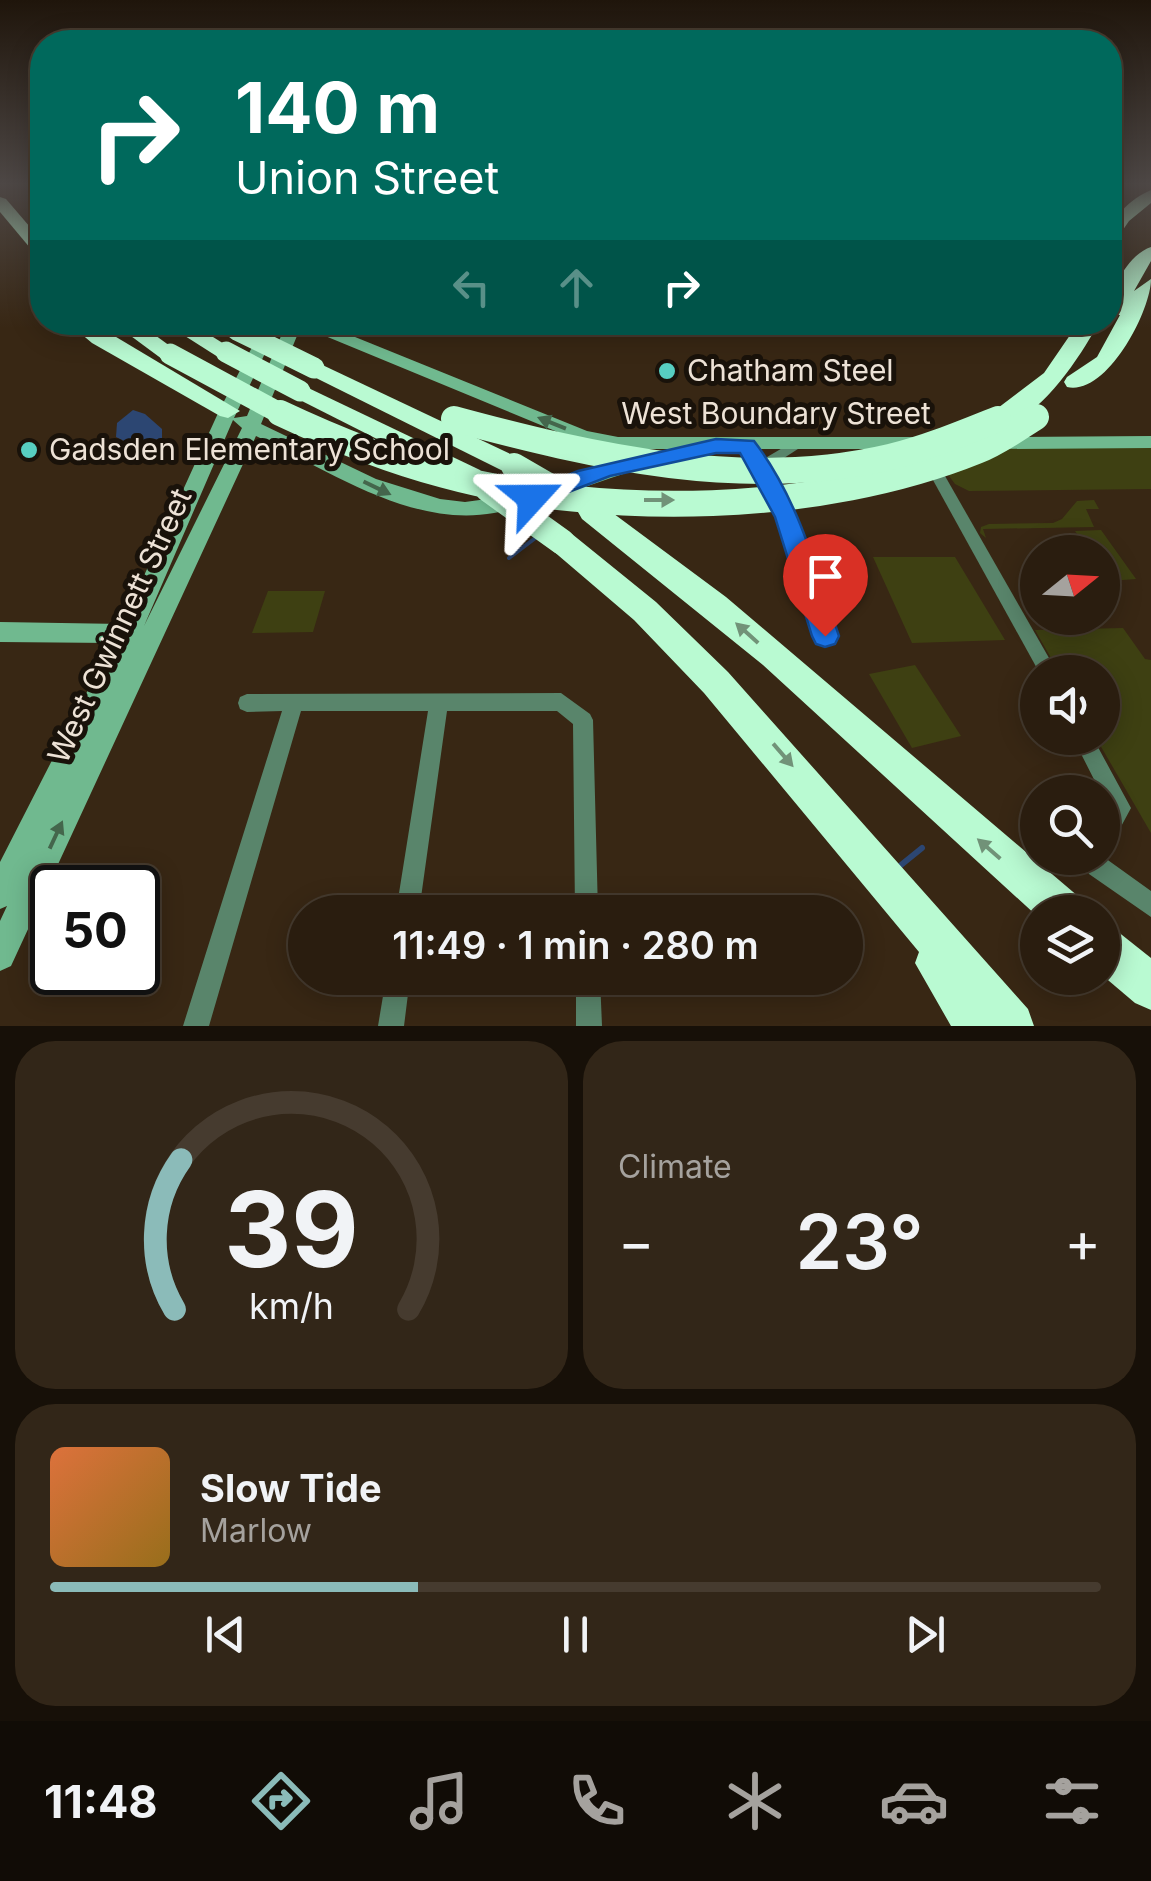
<!DOCTYPE html>
<html lang="en">
<head>
<meta charset="utf-8">
<style>
	body { margin:0; font-family:Inter,sans-serif; background:#322618; color:#f1f3f6; height:100vh; display:flex; flex-direction:column; font-size:38px; white-space:nowrap }
	* { box-sizing:border-box; margin:0 }
	p { font-size:32px; color:#a5a29e }
	.icon { flex:none; width:55px; height:55px; fill:none; stroke:currentColor; stroke-width:2; stroke-linecap:round; stroke-linejoin:round }
	.map { position:relative; height:1026px; overflow:hidden }
	.side { display:flex; flex-direction:column; gap:15px; padding:15px; background:#171008; flex:1 }
	.side>* { flex:none }
	.banner { position:absolute; left:30px; top:30px; width:1092px; height:305px; border-radius:40px; box-shadow:0 5px 25px #0003,0 0 0 2px #463b2f; background:#00695c; color:#fff; overflow:hidden }
	.needle { width:65px; rotate:72deg }
	.tools { position:absolute; left:1020px; top:535px; display:grid; gap:20px }
	.tools a { display:grid; place-items:center; width:100px; height:100px; border-radius:50%; background:#2a1d0f; box-shadow:0 5px 25px #0003,0 0 0 2px #463b2f; font-size:50px }
	.speed { position:absolute; left:30px; top:865px; display:flex; gap:20px; font-size:50px; font-weight:700; text-align:center }
	.speed>* { display:grid; place-content:center; width:130px; height:130px; border-radius:50%; background:#2a1d0f; box-shadow:0 5px 25px #0003,0 0 0 2px #463b2f; line-height:1 }
	.speed .limit { border:5px solid #111; border-radius:15px; background:#fff; color:#111 }
	.pin { position:absolute; display:grid; place-items:center; width:85px; height:85px; color:#fff; margin:-102px -42px; border-radius:50% 50% 50% 0; rotate:-45deg; box-shadow:0 0 10px #0007 }
	.pin .icon { rotate:45deg }
	.me { position:absolute; width:110px; margin:-55px; rotate:66deg; stroke-linejoin:round; filter:drop-shadow(0 0 8px #0008) }
	.turn { display:flex; align-items:center; gap:35px; height:210px; padding:0 40px; font-size:45px }
	.turn .icon { width:130px; height:130px; stroke-width:2.5 }
	.turn b { display:block; font-size:70px; line-height:85px }
	.lanes { display:flex; align-items:center; height:95px; padding:0 40px; background:#0003; justify-content:center; gap:50px; direction:ltr }
	.lanes .off { opacity:.35 }
	.big { font-size:75px; font-weight:600; line-height:1.1 }
	.side .card { flex:1; display:flex; flex-direction:column; justify-content:center; gap:15px; min-width:0; padding:0 35px; border-radius:40px; background:#322618 }
	.side .dial { align-items:center; gap:0 }
	.dial svg { height:260px; overflow:visible; fill:none; stroke:#463b2f; stroke-width:7; stroke-linecap:round; text-anchor:middle }
	.dial text { fill:#f1f3f6; stroke:none }
	.song { display:flex; align-items:center; gap:30px }
	.cover { width:120px; height:120px; border-radius:15px; background:linear-gradient(135deg,hsl(20 70% 55%),hsl(40 70% 35%)) }
	.played { height:10px; border-radius:5px; background:linear-gradient(90deg,#8bbbb9 35%,#463b2f 35%) }
	.keys { display:flex; justify-content:space-around; direction:ltr }
	.heat { display:flex; justify-content:space-between; align-items:center; font-size:55px; direction:ltr }
	.side .tiles { flex:1; display:grid; gap:15px; grid-template-columns:1fr 1fr }
	.card:last-child { grid-column:span 2 }
	.trip { position:absolute; left:288px; top:895px; width:575px; height:100px; border-radius:50px; background:#2a1d0f; box-shadow:0 5px 25px #0003,0 0 0 2px #463b2f; font-weight:600; line-height:100px; text-align:center }
	.tab-bar { display:flex; height:160px; justify-content:space-around; align-items:center; background:#110c06; color:#a5a29e }
	.tab-bar .icon { width:70px; height:70px }
	.tab-bar .active { color:#8bbbb9 }
	.tab-bar b { font-size:45px; color:#f1f3f6 }
	.map>svg:first-child { display:block }
	.green { fill:#3e4012 }
	.water { fill:#2c4672 }
	.lines { fill:none; stroke-linecap:round; stroke-linejoin:round }
	.stream-far1 { stroke:#2c4672; stroke-width:4 }
	.stream { stroke:#2c4672; stroke-width:6 }
	.street { fill:#59856b; fill-rule:evenodd }
	.secondary { fill:#70b98f; fill-rule:evenodd }
	.highway { fill:#b9fad2; fill-rule:evenodd }
	.highway-bridge-far1 { stroke:#b9fad2; stroke-width:21 }
	.highway-bridge { stroke:#b9fad2; stroke-width:26 }
	.oneway { fill:#44664c }
	.oneway2 { fill:#719278 }
	.route { fill:#1a73e8; stroke:#114b97; stroke-width:2.5 }
	.poi-dot { fill:#57cec1; stroke:#19120a; stroke-width:4 }
	.labels { text-anchor:middle; stroke-width:10; stroke-linejoin:round; paint-order:stroke }
	.poi-label { font-size:30px; fill:#ede2d6; stroke:#19120a; text-anchor:start }
	.street-label { font-size:30px; fill:#ede2d6; stroke:#19120a }
</style>
</head>
<body>
<div class="map">
<svg width="1151" height="1026" viewBox="0 0 1151 1026">
	<rect width="100%" height="100%" fill="#382714"/>
	<g class="green">
		<path d="M1011,446L1151,447V489L969,491L955,484L946,472Z"/>
		<path d="M1094,500L1099,509H1086L1094,527L983,529L986,538L980,533L981,527L989,524L1053,523L1062,519L1077,501Z"/>
		<path d="M1101,530L1136,579L1110,581L1103,571L1102,552H1090L1075,531Z"/>
		<path d="M873,557H955L1005,640L912,643Z"/>
		<path d="M268,591H325L313,632L252,633Z"/>
		<path d="M1123,628L1145,659L1151,660V833L1096,738H1102V672H1059L1035,630Z"/>
		<path d="M915,665L961,736L912,748L869,674Z"/>
	</g>
	<path class="water" d="M133,410L145,414L162,429V439L124,441L116,437L117,423Z"/>
	<g class="lines">
		<path class="stream-far1" d="M509,558L538,536"/>
		<path class="stream" d="M901,865L922,848"/>
		<g class="street">
			<path d="M796,440L803,444L801,447L767,469H757L755,466L757,463Z"/>
			<path d="M930,457L937,462L1057,672H1039L923,462Z"/>
			<path d="M775,489L780,490L795,517L834,636L831,641L825,643L819,641L816,636L779,517L768,494Z"/>
			<path d="M561,693L590,714L593,720L598,912H575L573,724L557,711H447L419,912H396L428,711H301L209,1026H183L282,711L247,712L240,709L238,703L240,697L247,694Z"/>
			<path d="M1073,738H1093L1131,808L1110,847L1102,850V818L1108,807Z"/>
			<path d="M1102,852L1105,858L1151,891V917L1089,874L1083,858H1102Z"/>
			<path d="M386,978H410L404,1026H378Z"/>
			<path d="M576,978H600L602,1026H576Z"/>
		</g>
		<g class="secondary">
			<path d="M265,322H280L234,418L247,416L287,322H318L587,431L618,437H919L928,443L919,449H618L577,440L301,326L261,424L376,479L440,499L465,502L509,496L636,458L645,464L643,468C593,482 545,504 494,513C410,528 329,470 256,436L11,966L0,971V921L7,906L0,909V862L112,643L0,642V622L122,624L219,411ZM233,420L242,428L144,626Z"/>
			<path d="M1151,436V448L998,449L989,443L998,437Z"/>
		</g>
		<g class="highway">
			<path d="M1151,190V203L1129,221L1116,240L1110,241C1110,217 1129,200 1151,190Z"/>
			<path d="M0,197L6,199L42,241V256L36,255L0,212Z"/>
			<path d="M1151,247V261L1134,291L1151,279C1151,311 1107,396 1067,387L1064,382L1067,377L1097,357L1120,315H1110C1110,290 1127,255 1151,247Z"/>
			<path d="M67,322H91L240,411L228,418L220,416L92,343Z"/>
			<path d="M112,322H137L181,354L178,359H162Z"/>
			<path d="M163,322H189L237,352L226,358L218,357Z"/>
			<path d="M1079,322H1099C1083,353 1031,435 990,424L986,419L990,414L1044,373Z"/>
			<path d="M314,361L523,460L527,466L514,475L505,472L306,373L303,368Z"/>
			<path d="M300,384L480,470L484,476L480,482H462L292,396L289,391Z"/>
			<path d="M592,502L602,505L726,597L1079,897L1085,912H1038V917L763,665L582,519L578,512L582,505Z"/>
			<path d="M562,531L572,534L656,602L728,672L1028,1009L1034,1026H951L915,963L919,952L704,693L634,620L552,550L548,542L552,534Z"/>
			<path d="M1102,924L1117,931L1151,958V1010L1135,1003L1102,975Z"/>
		</g>
		<g class="highway-bridge-far1">
			<path d="M237,330L314,368"/>
			<path d="M226,352L300,391"/>
			<path d="M170,354L285,416"/>
		</g>
		<g class="highway-bridge">
			<path d="M280,413C333,438 387,460 444,475C605,519 821,514 977,451C998,443 1017,429 1036,417"/>
			<path d="M454,419C594,457 745,491 890,457C927,448 963,433 998,419"/>
			<path d="M514,466L552,488"/>
			<path d="M488,489L562,542"/>
		</g>
	</g>
	<defs><path id="oneway-solid" d="M-6-.8H1V-3.2L6.5 0L1 3.2V.8H-6Z" transform="scale(2.5)"/></defs>
	<g class="oneway">
		<use href="#oneway-solid" transform="translate(552 423) rotate(-158)"/>
		<use href="#oneway-solid" transform="translate(377 488) rotate(26)"/>
		<use href="#oneway-solid" transform="translate(56 835) rotate(-65)"/>
	</g>
	<g class="oneway2">
		<use href="#oneway-solid" transform="translate(659 500)"/>
		<use href="#oneway-solid" transform="translate(747 633) rotate(-138)"/>
		<use href="#oneway-solid" transform="translate(783 755) rotate(49)"/>
		<use href="#oneway-solid" transform="translate(989 849) rotate(-139)"/>
	</g>
	<linearGradient id="sky" x2="0" y2="1"><stop stop-color="#1f150b"/><stop offset="0.56" stop-color="#4d4745"/><stop offset="1" stop-color="#4d4745" stop-opacity="0"/></linearGradient>
	<rect width="1151" height="328" fill="url(#sky)"/>
	<path class="route" d="M716,439L754,441C798,498 816,569 839,636L835,644L825,647L816,644L812,636L775,517L740,453H716L610,476L532,506L521,498L524,493L578,471Z"/>
	<g class="poi-dot">
		<circle cx="667" cy="371" r="10"/>
		<circle cx="29" cy="450" r="10"/>
	</g>
	<g class="labels">
		<g class="poi-label">
			<text x="687" y="381">Chatham Steel</text>
			<text x="49" y="460">Gadsden Elementary School</text>
		</g>
		<g class="street-label">
			<text x="776" y="424">West Boundary Street</text>
			<text transform="translate(120 626) rotate(-65)" y="10">West Gwinnett Street</text>
		</g>
	</g>
</svg>
<div class="tools">
<a><svg class="needle" viewBox="-14 -14 28 28"><path d="M0-13l5 13h-10z" fill="#e53935"/><path d="M0 13l5-13h-10z" fill="#a5a29e"/></svg></a>
<a><svg class="icon" aria-label="sound" viewBox="0 0 24 24"><path d="M4 9h4l5-4v14l-5-4H4zM17 9q2 3 0 6"/></svg></a>
<a><svg class="icon" aria-label="search" viewBox="0 0 24 24"><circle cx="10" cy="10" r="6"/><path d="M15 15l6 6"/></svg></a>
<a><svg class="icon" aria-label="layers" viewBox="0 0 24 24"><path d="M12 4l9 5-9 5-9-5zM3 14l9 5 9-5"/></svg></a>
</div>
<div class="speed"><div class="limit">50</div></div>
<div class="pin" style="left:825px;top:636px;background:#d93025"><svg class="icon" aria-label="arrive" viewBox="0 0 24 24"><path d="M6 21V4h12l-3 4 3 4H6"/></svg></div>
<svg class="me" style="left:532px;top:498px" viewBox="-20 -20 40 40"><path d="M0-17L14 15 0 8-14 15z" fill="#1a73e8" stroke="#fff" stroke-width="4"/></svg>
<div class="trip">11:49 · 1 min · 280 m</div>
<div class="banner">
<div class="turn"><svg class="icon" aria-label="right" viewBox="0 0 24 24"><path d="M7 20v-9h11M14 6l5 5-5 5"/></svg><div><b>140 m</b>Union Street</div></div>
<div class="lanes"><svg class="icon off" aria-label="left" viewBox="0 0 24 24"><path d="M17 20v-9H6M10 6l-5 5 5 5"/></svg><svg class="icon off" aria-label="ahead" viewBox="0 0 24 24"><path d="M12 20V5M6 11l6-6 6 6"/></svg><svg class="icon" aria-label="right" viewBox="0 0 24 24"><path d="M7 20v-9h11M14 6l5 5-5 5"/></svg></div>
</div>
</div>
<section class="side">
<div class="tiles">
<div class="card dial"><svg viewBox="0 0 100 80">
<path d="M14 69A42 42 0 1 1 86 69"/>
<path d="M14 69A42 42 0 0 1 16 23" stroke="#8bbbb9"/>
<text x="50" y="56" font-size="32" font-weight="700">39</text>
<text x="50" y="72" font-size="11">km/h</text>
</svg></div>
<div class="card"><p>Climate</p>
<div class="heat"><a>−</a><b class="big">23°</b><a>+</a></div>
</div>
<div class="card">
<div class="song"><i class="cover"></i><div><b>Slow Tide</b><p>Marlow</p></div></div>
<div class="played"></div>
<div class="keys"><svg class="icon" aria-label="previous" viewBox="0 0 24 24"><path d="M18 5L8 12l10 7zM5 5v14"/></svg><svg class="icon" aria-label="pause" viewBox="0 0 24 24"><path d="M8 5v14M16 5v14"/></svg><svg class="icon" aria-label="next" viewBox="0 0 24 24"><path d="M6 5l10 7-10 7zM19 5v14"/></svg></div>
</div>
</div>
</section>
<nav class="tab-bar">
<b>11:48</b>
<svg class="icon active" aria-label="directions" viewBox="0 0 24 24"><path d="M12 3l9 9-9 9-9-9zM9 14v-3h6M13 9l2 2-2 2"/></svg>
<svg class="icon" aria-label="music" viewBox="0 0 24 24"><path d="M9 18V5l10-2v13"/><circle cx="6" cy="18" r="3"/><circle cx="16" cy="16" r="3"/></svg>
<svg class="icon" aria-label="phone" viewBox="0 0 24 24"><path d="M5 4h4l2 5-3 2q2 4 5 5l2-3 5 2v4C11 20 4 13 5 4z"/></svg>
<svg class="icon" aria-label="climate" viewBox="0 0 24 24"><path d="M12 3v18M4 7l16 10M4 17L20 7"/></svg>
<svg class="icon" aria-label="car" viewBox="0 0 24 24"><path d="M5 17H2v-5l4-1 3-4h7l3 4 3 1v5h-3M9 17h6M6 11h13"/><circle cx="7" cy="17" r="2"/><circle cx="17" cy="17" r="2"/></svg>
<svg class="icon" aria-label="filters" viewBox="0 0 24 24"><path d="M4 7h16M4 17h16"/><circle cx="9" cy="7" r="2"/><circle cx="15" cy="17" r="2"/></svg>
</nav>
</body>
</html>
